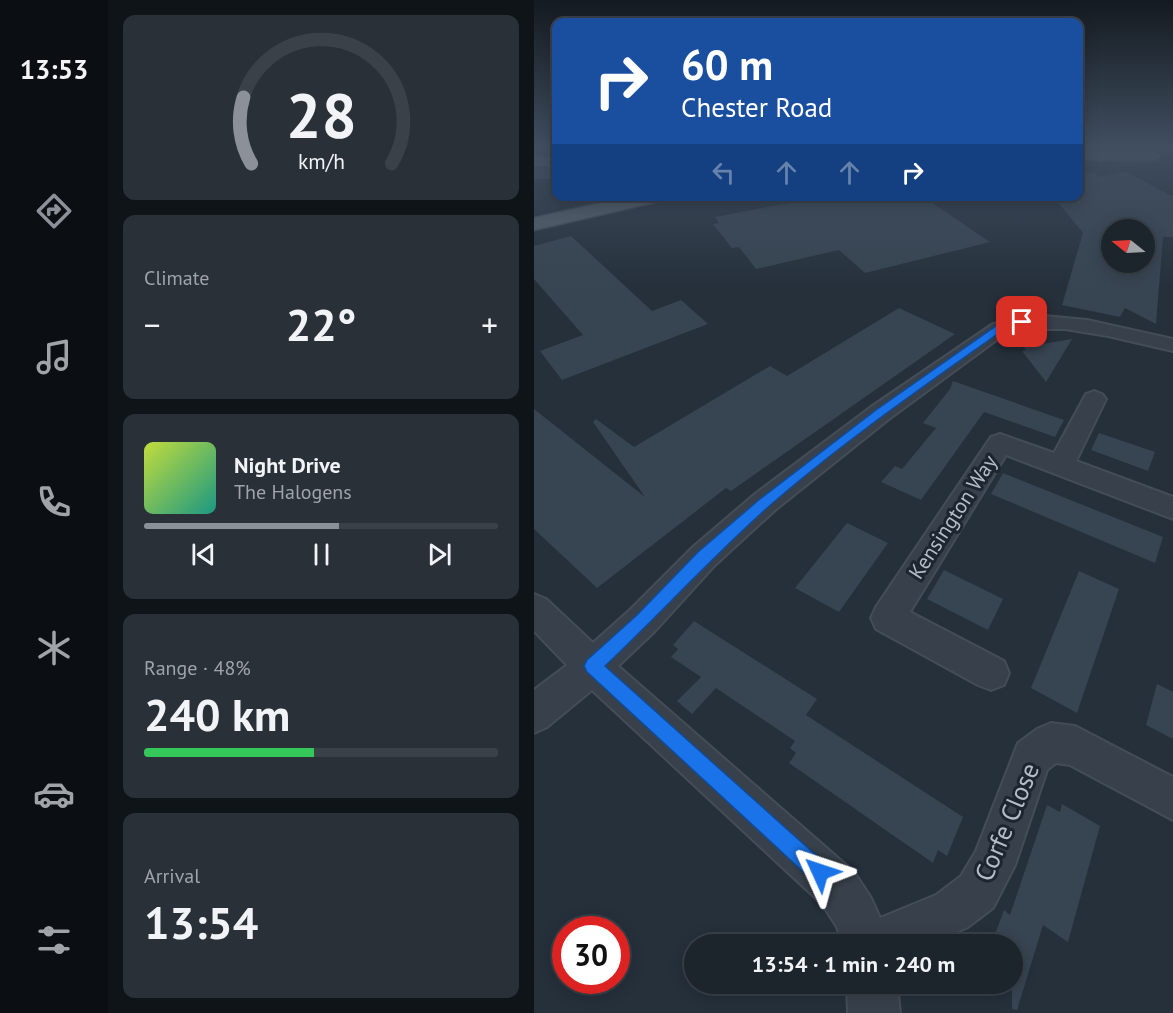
<!DOCTYPE html>
<html lang="en">
<head>
<meta charset="utf-8">
<style>
	body { margin:0; font-family:"PT Sans",sans-serif; background:#293038; color:#f1f3f6; height:100vh; display:flex; flex-direction:column; font-size:22px; white-space:nowrap }
	* { box-sizing:border-box; margin:0 }
	p { font-size:20px; color:#a0a4a9 }
	.icon { flex:none; width:33px; height:33px; fill:none; stroke:currentColor; stroke-width:2; stroke-linecap:round; stroke-linejoin:round }
	.map { position:relative; flex:1; overflow:hidden }
	.panel { display:flex; flex-direction:column; gap:15px; padding:15px; background:#0f1418; width:426px }
	.panel>* { flex:none }
	.banner { position:absolute; left:18px; top:18px; width:531px; height:183px; border-radius:12px; box-shadow:0 3px 15px #0003,0 0 0 2px #3a4148; background:#1a4fa0; color:#fff; overflow:hidden }
	.needle { width:39px; rotate:288deg }
	.fabs { position:absolute; left:567px; top:219px; display:grid; gap:12px }
	.fabs a { display:grid; place-items:center; width:54px; height:54px; border-radius:50%; background:#1c242c; box-shadow:0 3px 15px #0003,0 0 0 2px #3a4148; font-size:30px }
	.speed { position:absolute; left:18px; top:916px; display:flex; gap:12px; font-size:30px; font-weight:700; text-align:center }
	.speed>* { display:grid; place-content:center; width:78px; height:78px; border-radius:50%; background:#1c242c; box-shadow:0 3px 15px #0003,0 0 0 2px #3a4148; line-height:1 }
	.speed .limit { border:9px solid #d22; background:#fff; color:#111 }
	.pin { position:absolute; display:grid; place-items:center; width:51px; height:51px; color:#fff; margin:-26px; border-radius:12px; box-shadow:0 3px 9px #0006 }
	.me { position:absolute; width:66px; margin:-33px; rotate:312deg; stroke-linejoin:round; filter:drop-shadow(0 0 4px #0008) }
	.turn { display:flex; align-items:center; gap:21px; height:126px; padding:0 30px; font-size:27px }
	.turn .icon { width:78px; height:78px; stroke-width:2.5 }
	.turn b { display:block; font-size:42px; line-height:51px }
	.lanes { display:flex; align-items:center; height:57px; padding:0 30px; background:#0003; justify-content:center; gap:30px; direction:ltr }
	.lanes .off { opacity:.35 }
	.big { font-size:45px; font-weight:700; line-height:1.1 }
	.panel .tile { flex:1; display:flex; flex-direction:column; justify-content:center; gap:9px; min-width:0; padding:0 21px; border-radius:12px; background:#293038 }
	.panel .dial { align-items:center; gap:0 }
	.dial svg { height:156px; overflow:visible; fill:none; stroke:#3a4148; stroke-width:7; stroke-linecap:round; text-anchor:middle }
	.dial text { fill:#f1f3f6; stroke:none }
	.song { display:flex; align-items:center; gap:18px }
	.cover { width:72px; height:72px; border-radius:9px; background:linear-gradient(135deg,hsl(70 70% 55%),hsl(170 70% 35%)) }
	.played { height:6px; border-radius:3px; background:linear-gradient(90deg,#8c9099 55%,#3a4148 55%) }
	.keys { display:flex; justify-content:space-around; direction:ltr }
	.heat { display:flex; justify-content:space-between; align-items:center; font-size:33px; direction:ltr }
	.charge { height:9px; border-radius:4px; background:linear-gradient(90deg,#34c759 48%,#3a4148 0) }
	.trip { position:absolute; left:150px; top:934px; width:339px; height:60px; border-radius:30px; background:#1c242c; box-shadow:0 3px 15px #0003,0 0 0 2px #3a4148; font-weight:700; line-height:60px; text-align:center }
	main { display:flex; flex:1; min-height:0 }
	.tab-bar { display:flex; flex-direction:column; width:108px; justify-content:space-around; align-items:center; background:#0b0e12; color:#a0a4a9 }
	.tab-bar .icon { width:42px; height:42px }
	.tab-bar .selected { color:#8c9099 }
	.tab-bar b { font-size:27px; color:#f1f3f6 }
	.map>svg:first-child { display:block }
	.green { fill:#273b3c }
	.building { fill:#374451; fill-rule:evenodd }
	.lines { fill:none; stroke-linecap:round; stroke-linejoin:round }
	.minor-casing { stroke:#444d57; stroke-width:4 }
	.primary-casing { stroke:#444d57; stroke-width:3 }
	.minor { fill:#38414b; fill-rule:evenodd }
	.primary { fill:#56616b; fill-rule:evenodd }
	.route { fill:#1a73e8; stroke:#114b97; stroke-width:1.5 }
	.labels { text-anchor:middle; stroke-width:6; stroke-linejoin:round; paint-order:stroke }
	.street-label { font-size:21px; fill:#b4bcc7; stroke:#1d2630 }
	.near-street-label { font-size:26px; fill:#b4bcc7; stroke:#1d2630 }
</style>
</head>
<body>
<main>
<nav class="tab-bar">
<b>13:53</b>
<svg class="icon selected" aria-label="directions" viewBox="0 0 24 24"><path d="M12 3l9 9-9 9-9-9zM9 14v-3h6M13 9l2 2-2 2"/></svg>
<svg class="icon" aria-label="music" viewBox="0 0 24 24"><path d="M9 18V5l10-2v13"/><circle cx="6" cy="18" r="3"/><circle cx="16" cy="16" r="3"/></svg>
<svg class="icon" aria-label="phone" viewBox="0 0 24 24"><path d="M5 4h4l2 5-3 2q2 4 5 5l2-3 5 2v4C11 20 4 13 5 4z"/></svg>
<svg class="icon" aria-label="climate" viewBox="0 0 24 24"><path d="M12 3v18M4 7l16 10M4 17L20 7"/></svg>
<svg class="icon" aria-label="car" viewBox="0 0 24 24"><path d="M5 17H2v-5l4-1 3-4h7l3 4 3 1v5h-3M9 17h6M6 11h13"/><circle cx="7" cy="17" r="2"/><circle cx="17" cy="17" r="2"/></svg>
<svg class="icon" aria-label="filters" viewBox="0 0 24 24"><path d="M4 7h16M4 17h16"/><circle cx="9" cy="7" r="2"/><circle cx="15" cy="17" r="2"/></svg>
</nav>
<section class="panel">
<div class="tile dial"><svg viewBox="0 0 100 80">
<path d="M14 69A42 42 0 1 1 86 69"/>
<path d="M14 69A42 42 0 0 1 10 35" stroke="#8c9099"/>
<text x="50" y="56" font-size="32" font-weight="700">28</text>
<text x="50" y="72" font-size="11">km/h</text>
</svg></div>
<div class="tile"><p>Climate</p>
<div class="heat"><a>−</a><b class="big">22°</b><a>+</a></div>
</div>
<div class="tile">
<div class="song"><i class="cover"></i><div><b>Night Drive</b><p>The Halogens</p></div></div>
<div class="played"></div>
<div class="keys"><svg class="icon" aria-label="previous" viewBox="0 0 24 24"><path d="M18 5L8 12l10 7zM5 5v14"/></svg><svg class="icon" aria-label="pause" viewBox="0 0 24 24"><path d="M8 5v14M16 5v14"/></svg><svg class="icon" aria-label="next" viewBox="0 0 24 24"><path d="M6 5l10 7-10 7zM19 5v14"/></svg></div>
</div>
<div class="tile"><p>Range · 48%</p><b class="big">240 km</b><div class="charge"></div></div>
<div class="tile"><p>Arrival</p><b class="big">13:54</b></div>
</section>
<div class="map">
<svg width="639" height="1013" viewBox="0 0 639 1013">
	<rect width="100%" height="100%" fill="#25303b"/>
	<path class="green" d="M567,159L625,160L634,161L581,168Z"/>
	<g class="building">
		<path d="M0,145H22V156L0,154Z"/>
		<rect x="0" y="168" width="22" height="11"/>
		<path d="M593,172L639,197V237H629L622,324L591,308L586,317L528,305L549,233L519,196H544V174L561,173L565,177ZM578,230H610V262H578Z"/>
		<path d="M248,196H388L456,242L331,273L305,250L222,269L205,247L198,248L179,224L185,223L181,217L255,203Z"/>
		<path d="M37,236L118,311L147,300L174,324L28,380L6,351L49,335L0,279V246Z"/>
		<path d="M365,308L421,334L197,491L192,488L63,588L0,529V409L111,497L59,422L62,419L100,447L236,366L253,376Z"/>
		<path d="M538,339L512,382L488,351L492,350L490,347Z"/>
		<path d="M419,381L530,420L521,437L450,412L387,500L347,482L361,466L368,469L402,428L389,423L416,389Z"/>
		<path d="M565,433L621,452L614,471L557,450Z"/>
		<path d="M469,473L629,537L621,563L457,494Z"/>
		<path d="M313,523L354,543L305,612L261,588Z"/>
		<path d="M410,570L469,599L454,630L393,599Z"/>
		<path d="M545,571L585,589L543,713L497,688Z"/>
		<path d="M160,621L283,699L272,715L429,817L413,856L404,850L399,863L255,763L262,753L256,748L261,741L182,688L158,714L143,701L167,677L137,657L144,649L139,645Z"/>
		<path d="M623,684L639,692V739L612,725Z"/>
		<path d="M528,804L566,826L534,942L509,925L483,1010L478,1009V945H457L470,910L476,915L513,805L526,812Z"/>
	</g>
	<g class="lines">
		<g class="minor-casing">
			<g id="minor">
				<path d="M510,316L553,320L639,339V351L574,336L531,329H510L472,333L355,419L241,510L181,565L121,631L84,666L320,872L337,898L346,918L402,895L427,876L442,851L484,743L503,729L517,723L541,726L639,777V820L536,765L522,763L513,770L481,865L459,908L434,927L395,945H309L303,927L288,904L58,690L13,727L0,733V690L33,665L0,631V594L12,599L59,643L97,609L159,547L221,494L337,407L459,324Z"/>
				<path d="M560,391L568,394L572,399L542,461L639,497V519L472,455L376,612L470,661L475,673L470,685L457,690L444,685L342,629L337,618L342,607L457,437L466,434L520,453L552,394Z"/>
				<path d="M313,984H363L366,1013H314Z"/>
			</g>
		</g>
		<g class="primary-casing">
			<g id="primary">
				<path d="M544,151L620,152L627,156L620,160L544,159Z"/>
				<path d="M0,156L22,158V166H0Z"/>
				<path d="M99,196H132L130,200L0,230V218Z"/>
			</g>
		</g>
		<use href="#minor" class="minor"/>
		<use href="#primary" class="primary"/>
	</g>
	<linearGradient id="sky" x2="0" y2="1"><stop stop-color="#141a20"/><stop offset="0.51" stop-color="#404e60"/><stop offset="1" stop-color="#404e60" stop-opacity="0"/></linearGradient>
	<rect width="639" height="287" fill="url(#sky)"/>
	<path class="route" d="M488,319L492,320V324L469,330C389,387 307,443 233,508C177,558 126,614 71,666L293,865L296,872L293,880L286,883L278,880L53,672L50,666L53,660L103,615L164,552L226,499L342,410L462,326Z"/>
	<g class="labels">
		<g class="street-label">
			<text transform="translate(419 517) rotate(-57)" y="7">Kensington Way</text>
		</g>
		<g class="near-street-label">
			<text transform="translate(473 822) rotate(-67)" y="9">Corfe Close</text>
		</g>
	</g>
</svg>
<div class="fabs">
<a><svg class="needle" viewBox="-14 -14 28 28"><path d="M0-13l5 13h-10z" fill="#e53935"/><path d="M0 13l5-13h-10z" fill="#a0a4a9"/></svg></a>
</div>
<div class="speed"><div class="limit">30</div></div>
<div class="pin" style="left:488px;top:322px;background:#d93025"><svg class="icon" aria-label="arrive" viewBox="0 0 24 24"><path d="M6 21V4h12l-3 4 3 4H6"/></svg></div>
<svg class="me" style="left:286px;top:872px" viewBox="-20 -20 40 40"><path d="M0-17L14 15 0 8-14 15z" fill="#1a73e8" stroke="#fff" stroke-width="4"/></svg>
<div class="trip">13:54 · 1 min · 240 m</div>
<div class="banner">
<div class="turn"><svg class="icon" aria-label="right" viewBox="0 0 24 24"><path d="M7 20v-9h11M14 6l5 5-5 5"/></svg><div><b>60 m</b>Chester Road</div></div>
<div class="lanes"><svg class="icon off" aria-label="left" viewBox="0 0 24 24"><path d="M17 20v-9H6M10 6l-5 5 5 5"/></svg><svg class="icon off" aria-label="ahead" viewBox="0 0 24 24"><path d="M12 20V5M6 11l6-6 6 6"/></svg><svg class="icon off" aria-label="ahead" viewBox="0 0 24 24"><path d="M12 20V5M6 11l6-6 6 6"/></svg><svg class="icon" aria-label="right" viewBox="0 0 24 24"><path d="M7 20v-9h11M14 6l5 5-5 5"/></svg></div>
</div>
</div>
</main>
</body>
</html>
